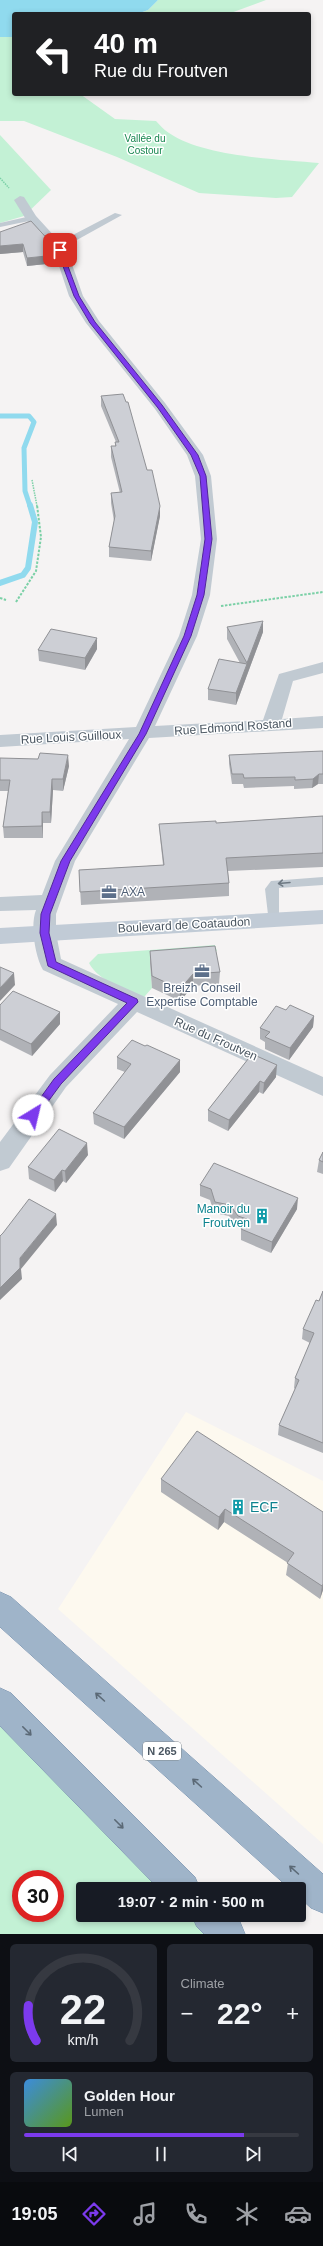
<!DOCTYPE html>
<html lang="en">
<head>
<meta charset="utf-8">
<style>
	body { margin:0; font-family:Helvetica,sans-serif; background:#242831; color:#f1f3f6; height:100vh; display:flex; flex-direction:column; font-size:15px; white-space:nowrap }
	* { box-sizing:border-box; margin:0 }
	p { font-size:13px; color:#9ea1a6 }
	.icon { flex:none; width:22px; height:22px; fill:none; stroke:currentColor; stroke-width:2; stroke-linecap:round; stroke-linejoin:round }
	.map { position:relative; height:1934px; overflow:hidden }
	.drawer { display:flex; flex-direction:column; gap:10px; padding:10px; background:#0d0f14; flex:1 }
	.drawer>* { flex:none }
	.guide { position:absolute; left:12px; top:12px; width:299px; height:84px; border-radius:4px; box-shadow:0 2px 6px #0003; background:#202124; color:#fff; overflow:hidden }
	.speed { position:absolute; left:12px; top:1870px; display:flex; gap:8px; font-size:20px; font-weight:700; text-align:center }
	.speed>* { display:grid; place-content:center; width:52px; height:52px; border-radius:50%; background:#171b24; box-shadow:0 2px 6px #0003; line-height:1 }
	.speed .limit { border:6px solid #d22; background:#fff; color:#111 }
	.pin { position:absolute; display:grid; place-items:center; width:34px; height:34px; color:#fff; margin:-17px; border-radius:8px; box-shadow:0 2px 6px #0006 }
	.me { position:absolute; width:44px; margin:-22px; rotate:36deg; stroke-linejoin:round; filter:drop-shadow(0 0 3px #0008) }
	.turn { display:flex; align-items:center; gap:14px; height:84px; padding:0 16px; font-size:18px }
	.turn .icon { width:52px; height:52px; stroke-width:2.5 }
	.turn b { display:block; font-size:28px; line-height:34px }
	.big { font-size:30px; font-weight:700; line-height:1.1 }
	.drawer .widget { flex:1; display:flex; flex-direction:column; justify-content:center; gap:6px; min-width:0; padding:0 14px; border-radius:6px; background:#242831 }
	.drawer .dial { align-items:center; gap:0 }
	.dial svg { height:104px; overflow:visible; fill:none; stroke:#363941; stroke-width:7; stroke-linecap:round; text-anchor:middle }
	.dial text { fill:#f1f3f6; stroke:none }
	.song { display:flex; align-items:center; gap:12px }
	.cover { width:48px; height:48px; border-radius:6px; background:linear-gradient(135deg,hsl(210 70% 55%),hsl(90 70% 35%)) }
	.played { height:4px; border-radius:2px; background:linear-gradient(90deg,#7c3aed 80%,#363941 80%) }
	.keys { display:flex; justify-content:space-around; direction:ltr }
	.heat { display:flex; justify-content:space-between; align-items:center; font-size:22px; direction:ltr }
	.drawer .tiles { flex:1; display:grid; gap:10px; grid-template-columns:1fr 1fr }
	.widget:last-child { grid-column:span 2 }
	.trip { position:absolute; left:76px; top:1882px; width:230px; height:40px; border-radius:4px; background:#171b24; box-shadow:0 2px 6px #0003; font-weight:700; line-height:40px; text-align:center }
	.tabs { display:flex; height:64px; justify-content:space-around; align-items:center; background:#090b0e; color:#9ea1a6 }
	.tabs .icon { width:28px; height:28px }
	.tabs .selected { color:#7c3aed }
	.tabs b { font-size:18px; color:#f1f3f6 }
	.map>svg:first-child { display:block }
	.commercial { fill:#fdf9ef }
	.green { fill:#c3f1d5; fill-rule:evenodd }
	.water { fill:#90daee }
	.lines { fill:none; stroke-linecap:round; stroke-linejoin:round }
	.stream-far1 { stroke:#90daee; stroke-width:5 }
	.stream { stroke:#90daee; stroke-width:6 }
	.trunk-casing { stroke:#7690ad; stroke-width:1 }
	.path-far1 { stroke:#7ad0a6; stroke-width:1.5; stroke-dasharray:1.5 1; stroke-linecap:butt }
	.path { stroke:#7ad0a6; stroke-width:2; stroke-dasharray:2.5 1.5; stroke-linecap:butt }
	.service { fill:#c1cad2; fill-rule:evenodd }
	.minor { fill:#c1cad2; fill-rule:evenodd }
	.secondary { fill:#c1cbd6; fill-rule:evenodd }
	.trunk { fill:#9fb4c9; fill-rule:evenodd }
	.wall { fill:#b0b2b7 }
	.shaded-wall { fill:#909195 }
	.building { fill:#cdcfd5; stroke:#909195 }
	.oneway { stroke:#6e7983 }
	.oneway2 { stroke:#5b6976 }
	.route { fill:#7c3aed; stroke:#51269a }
	.labels { text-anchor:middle; stroke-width:3; stroke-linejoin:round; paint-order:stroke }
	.far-park-label { font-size:10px; fill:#17864f; stroke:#fff }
	.shield { fill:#fff; stroke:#808990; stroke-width:1 }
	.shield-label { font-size:11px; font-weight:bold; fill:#4a5661 }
	.street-label { font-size:12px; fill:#4a5661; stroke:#fff }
	.service-label { font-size:12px; fill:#4e5e75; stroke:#fff; text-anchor:start }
	.culture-label { font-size:12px; fill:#0d838f; stroke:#fff; text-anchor:end }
	.near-culture-label { font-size:14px; fill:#0d838f; stroke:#fff; text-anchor:start }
</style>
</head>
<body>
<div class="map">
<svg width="323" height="1934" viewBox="0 0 323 1934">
	<rect width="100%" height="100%" fill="#f5f3f3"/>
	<path class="commercial" d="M186,1412L323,1481V1844L58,1609Z"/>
	<g class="green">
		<path d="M158,0H266L228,14H137L148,10Z"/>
		<path d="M0,37H14V94H80L115,119L156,121C160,125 164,130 169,133C204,157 277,159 319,163L292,197L276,198L199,193L117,157L24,121H0Z"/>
		<path d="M0,135L51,190L24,216L0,223Z"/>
		<path d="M215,945L217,951L150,963L152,988L144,997C125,988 99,982 89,963L98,954Z"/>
		<path d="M0,1704L183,1889H83V1915H209L228,1934H0ZM21,1879H55V1913H21Z"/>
	</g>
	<path class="water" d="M0,0H158L148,10L137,14H14V37H0Z"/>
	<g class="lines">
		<path class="stream-far1" d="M0,416H29L34,422L24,448L25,491L30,506"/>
		<path class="stream" d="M0,583L23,575L28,568L35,522L30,505"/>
		<g class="trunk-casing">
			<g id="trunk">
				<path d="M0,1592L11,1597L323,1874V1913L311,1908L299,1897V1889H290L0,1627Z"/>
				<path d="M0,1688L11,1693L195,1877L200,1889H159L0,1726Z"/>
				<path d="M192,1915H233L240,1922L245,1934H204L197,1927Z"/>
			</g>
		</g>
		<g class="path-far1">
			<path d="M0,178L9,188"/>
			<path d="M32,480L37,506"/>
		</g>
		<g class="path">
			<path d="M0,598L6,600"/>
			<path d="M16,602L36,571L41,537L37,505"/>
			<path d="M221,606L323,592"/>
		</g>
		<g class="service">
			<path d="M115,213L122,215L75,241L63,252L56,250L69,237Z"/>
			<path d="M31,216H34V220L0,227V223Z"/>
			<path d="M323,877V885L279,888V920L277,923H269L265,889L271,881Z"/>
		</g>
		<path class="minor" d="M20,196L24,197L36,216L67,250L83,296L99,321L165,403L203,455L211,476L217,539L210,595L197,636L155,726L263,720L279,674L323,662V673L293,681L282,719L323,716V728L149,738L75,861L56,914V933L61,959L323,1077V1096L137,1012L66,1087L9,1168L0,1171V1142L50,1075L118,1004L43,970C35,956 30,925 36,910L0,911V897L42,895L55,861L129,739L0,747V735L136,727L179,636L192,595L201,539L195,476L187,455L155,409L86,323L69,296L54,251L27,221L14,200Z"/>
		<path class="secondary" d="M323,910V924L0,944V928Z"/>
		<use href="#trunk" class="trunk"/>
	</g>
	<g class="wall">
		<path d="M0,232L56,263L27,266L23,252L0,254Z"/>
		<path d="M101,396L160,516L151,561L109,557V547L114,521L111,503V493H120L111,457V446H115V442H116L101,406Z"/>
		<path d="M227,627L263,632L236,705L208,700V689L240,663L227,639Z"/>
		<path d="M97,649L85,670L39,661L38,650Z"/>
		<path d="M323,751V784H318L312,788L294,789V786L244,788L243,784H232L229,764V755Z"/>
		<path d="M0,758L69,766L63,791L53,790L51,823H43V838H4L3,827L8,791H0Z"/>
		<path d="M323,816V867L228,871L229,883V896L81,905L79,870L163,865L160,837L159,824L216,823Z"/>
		<path d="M150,951L220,972L219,984L193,986L180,1001L152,988L150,963Z"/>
		<path d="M0,1005L60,1012V1024L32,1056L0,1040Z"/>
		<path d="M286,1010L314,1016L313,1027L289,1060L265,1049V1042L260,1039V1028Z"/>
		<path d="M145,1046L180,1060V1072L124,1139L94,1124L93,1113L125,1072L117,1069V1057Z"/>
		<path d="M252,1054L276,1077L263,1094L259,1092L228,1131L208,1121V1110Z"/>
		<path d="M323,1152V1174L317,1172L319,1160Z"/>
		<path d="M88,1155L66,1183L63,1181L55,1192L29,1179L28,1167Z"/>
		<path d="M200,1185L297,1209L271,1253L241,1240V1228L237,1227L229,1216L214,1213L210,1200L200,1196Z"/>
		<path d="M323,1291V1453L278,1435L279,1425L295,1389L294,1388L295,1378L310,1343L302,1339L303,1329L319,1301Z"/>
		<path d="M161,1479L323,1512V1590L320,1599L286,1575L288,1563L224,1522L218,1530L161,1492Z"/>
	</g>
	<g class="shaded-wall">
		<path d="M23,244V252L0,254V246Z"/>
		<path d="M56,255V263L27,266V258Z"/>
		<path d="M160,506V516L151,561V551Z"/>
		<path d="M263,621V632L247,675V663Z"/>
		<path d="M97,638V649L85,670V658Z"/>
		<path d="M247,664V675L236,705V693Z"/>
		<path d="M68,755L69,766L63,791V779Z"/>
		<path d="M319,774L318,784L312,788L313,779Z"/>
		<path d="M52,779L53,790L51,823L50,812Z"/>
		<path d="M42,812L43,823V838L42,826Z"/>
		<path d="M14,973L15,985L0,1001V988Z"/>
		<path d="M193,974V986L180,1001V989Z"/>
		<path d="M60,1012V1024L32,1056L31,1044Z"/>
		<path d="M314,1016L313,1027L289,1060L290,1048Z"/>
		<path d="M180,1060V1072L124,1139V1127Z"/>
		<path d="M277,1065L276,1077L263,1094L264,1083Z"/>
		<path d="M260,1081L259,1092L228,1131L229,1120Z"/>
		<path d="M87,1143L88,1155L66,1183L65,1171Z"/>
		<path d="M62,1170L63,1181L55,1192L54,1180Z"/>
		<path d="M298,1198L297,1209L271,1253L272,1242Z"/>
		<path d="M56,1214L57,1225L21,1269L22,1279L0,1300V1288L20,1258Z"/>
		<path d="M225,1509L224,1522L218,1530L219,1517Z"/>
		<path d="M323,1584V1590L320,1599L322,1586Z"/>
	</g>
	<g class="building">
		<path d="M31,221L52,244L56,255L27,258L23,244L0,246V232Z"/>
		<path d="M123,394L126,402H128L147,470H152L160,506L151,551L109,547L115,516L111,493L122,492L111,446H116L115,442H119L101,396Z"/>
		<path d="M263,621L247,663L227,627Z"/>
		<path d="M51,629L97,638L85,658L38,650Z"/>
		<path d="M219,659L247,664L236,693L208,689Z"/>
		<path d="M323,751V774H319L313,779L295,780V777L244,778L243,774H232L229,755Z"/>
		<path d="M40,753L68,755L63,779H52L50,812H42V826L3,827L10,780H0V758L38,759Z"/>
		<path d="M323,816V853L226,858L229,883L80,892L79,870L164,865L159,824L216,821V823Z"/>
		<path d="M215,946L220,972L193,974L180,989L152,976L150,951Z"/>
		<path d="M0,967L14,973L0,988Z"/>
		<path d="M13,991L60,1012L31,1044L0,1029V1005Z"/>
		<path d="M290,1005L314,1016L290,1048L265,1037L270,1032L260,1028L276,1006L286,1010Z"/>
		<path d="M132,1040L145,1046L147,1045L180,1060L124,1127L93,1113L131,1064L117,1057Z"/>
		<path d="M252,1054L277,1065L264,1083L260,1081L229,1120L208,1110Z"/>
		<path d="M59,1129L87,1143L65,1171L62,1170L54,1180L28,1167Z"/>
		<path d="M323,1152V1162L319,1160Z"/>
		<path d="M214,1163L298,1198L272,1242L241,1229L247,1219L238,1216L230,1205L215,1202L211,1189L200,1185Z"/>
		<path d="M29,1199L56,1214L20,1258V1268L0,1288V1236L3,1233Z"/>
		<path d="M323,1291V1443L279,1425L299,1380L295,1378L314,1333L303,1329L316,1300L319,1301Z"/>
		<path d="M197,1431L323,1512V1584L322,1586L287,1563L294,1553L225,1509L219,1517L161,1479Z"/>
	</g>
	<defs><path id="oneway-shaft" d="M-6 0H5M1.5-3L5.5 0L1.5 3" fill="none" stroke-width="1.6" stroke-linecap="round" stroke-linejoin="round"/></defs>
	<use class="oneway" href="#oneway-shaft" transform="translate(284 883) rotate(175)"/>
	<g class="oneway2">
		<use href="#oneway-shaft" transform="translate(100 1697) rotate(-138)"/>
		<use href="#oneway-shaft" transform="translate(27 1731) rotate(45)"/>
		<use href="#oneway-shaft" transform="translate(197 1783) rotate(-138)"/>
		<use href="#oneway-shaft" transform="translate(119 1824) rotate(45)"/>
		<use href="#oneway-shaft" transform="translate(294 1870) rotate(-138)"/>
	</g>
	<path class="route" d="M60,248L62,250L79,296L95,322L162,405L198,455L206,476L212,539L204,595L191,636L146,734L70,861L50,914L49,933L56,962L137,999L138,1002L61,1084L36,1118L33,1119L28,1115L54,1079L127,1003L48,966L40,933L41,914L61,861L139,734L184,636L197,595L205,539L200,476L191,455L158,408L90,323L74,296L57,250Z"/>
	<defs>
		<g id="office-bare" transform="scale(1.2)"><path d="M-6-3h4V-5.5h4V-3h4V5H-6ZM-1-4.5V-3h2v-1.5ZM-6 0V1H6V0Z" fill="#5c6f8a" stroke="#fff" stroke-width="2.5" paint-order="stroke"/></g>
		<g id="building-bare" transform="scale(1.2)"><path d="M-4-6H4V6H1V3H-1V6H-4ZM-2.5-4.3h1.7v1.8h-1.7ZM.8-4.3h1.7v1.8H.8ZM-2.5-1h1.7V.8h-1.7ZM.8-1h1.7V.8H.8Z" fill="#0f9aa8" stroke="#fff" stroke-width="2.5" paint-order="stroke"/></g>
	</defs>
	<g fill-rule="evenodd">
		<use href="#office-bare" x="109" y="892"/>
		<use href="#office-bare" x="202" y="971"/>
		<use href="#building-bare" x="262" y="1216"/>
		<use href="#building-bare" x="238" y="1507"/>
	</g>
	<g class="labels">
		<g class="far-park-label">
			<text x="145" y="142">Vallée du<tspan x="145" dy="12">Costour</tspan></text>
		</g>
		<rect class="shield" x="143" y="1742" width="38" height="18" rx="3"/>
		<g class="shield-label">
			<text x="162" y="1755">N 265</text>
		</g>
		<g class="street-label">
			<text transform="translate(233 727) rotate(-4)" y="4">Rue Edmond Rostand</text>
			<text transform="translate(71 737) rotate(-3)" y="4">Rue Louis Guilloux</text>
			<text transform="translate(184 925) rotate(-3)" y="4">Boulevard de Coataudon</text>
			<text transform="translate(216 1039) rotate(24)" y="4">Rue du Froutven</text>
		</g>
		<g class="service-label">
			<text x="121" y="896">AXA</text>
			<text x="202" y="992" text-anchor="middle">Breizh Conseil<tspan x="202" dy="14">Expertise Comptable</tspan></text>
		</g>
		<g class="culture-label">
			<text x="250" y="1213">Manoir du<tspan x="250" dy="14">Froutven</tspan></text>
		</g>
		<g class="near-culture-label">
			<text x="250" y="1512">ECF</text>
		</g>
	</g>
</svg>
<div class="speed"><div class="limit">30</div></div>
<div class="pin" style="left:60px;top:250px;background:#d93025"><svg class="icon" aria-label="arrive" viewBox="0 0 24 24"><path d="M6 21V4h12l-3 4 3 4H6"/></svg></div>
<svg class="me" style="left:33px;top:1115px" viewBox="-20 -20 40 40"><circle r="19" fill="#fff"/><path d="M0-13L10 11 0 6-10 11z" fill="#7c3aed"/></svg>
<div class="trip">19:07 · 2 min · 500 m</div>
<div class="guide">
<div class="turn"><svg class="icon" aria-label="left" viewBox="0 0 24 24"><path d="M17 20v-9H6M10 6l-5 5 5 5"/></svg><div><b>40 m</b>Rue du Froutven</div></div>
</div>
</div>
<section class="drawer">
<div class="tiles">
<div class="widget dial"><svg viewBox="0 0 100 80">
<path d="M14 69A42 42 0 1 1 86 69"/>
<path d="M14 69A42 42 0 0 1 8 42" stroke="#7c3aed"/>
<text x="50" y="56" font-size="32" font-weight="700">22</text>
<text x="50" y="72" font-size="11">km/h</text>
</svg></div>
<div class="widget"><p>Climate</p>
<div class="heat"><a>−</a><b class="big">22°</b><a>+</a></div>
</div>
<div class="widget">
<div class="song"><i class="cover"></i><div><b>Golden Hour</b><p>Lumen</p></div></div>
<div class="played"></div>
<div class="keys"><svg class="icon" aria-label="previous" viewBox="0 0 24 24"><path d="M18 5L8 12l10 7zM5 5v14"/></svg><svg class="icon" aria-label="pause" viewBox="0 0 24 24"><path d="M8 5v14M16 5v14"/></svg><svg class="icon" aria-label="next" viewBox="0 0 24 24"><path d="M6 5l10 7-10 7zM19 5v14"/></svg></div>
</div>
</div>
</section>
<nav class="tabs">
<b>19:05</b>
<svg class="icon selected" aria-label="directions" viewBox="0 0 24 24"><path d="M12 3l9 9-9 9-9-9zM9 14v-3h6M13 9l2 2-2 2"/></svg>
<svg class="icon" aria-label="music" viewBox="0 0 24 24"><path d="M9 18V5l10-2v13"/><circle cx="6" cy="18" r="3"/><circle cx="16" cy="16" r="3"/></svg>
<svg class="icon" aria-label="phone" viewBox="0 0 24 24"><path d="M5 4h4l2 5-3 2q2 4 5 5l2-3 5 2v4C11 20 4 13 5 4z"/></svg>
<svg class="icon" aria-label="climate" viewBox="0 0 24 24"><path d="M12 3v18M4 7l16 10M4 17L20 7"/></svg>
<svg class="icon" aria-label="car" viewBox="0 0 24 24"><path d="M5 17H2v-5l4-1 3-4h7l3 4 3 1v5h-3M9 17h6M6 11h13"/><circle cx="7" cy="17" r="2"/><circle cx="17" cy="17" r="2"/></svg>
</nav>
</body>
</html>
